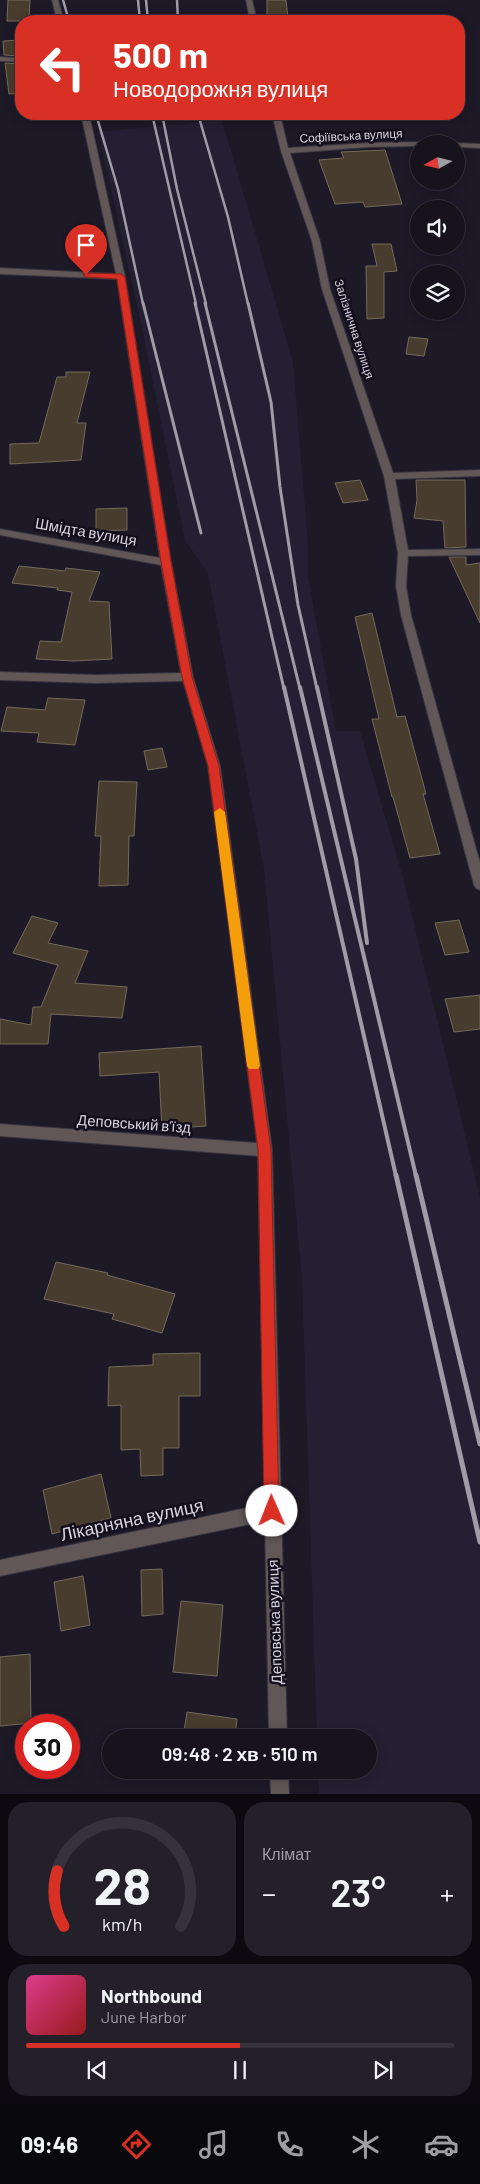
<!DOCTYPE html>
<html lang="uk">
<head>
<meta charset="utf-8">
<style>
	body { margin:0; font-family:Barlow,sans-serif; background:#23202a; color:#f1f3f6; height:100vh; display:flex; flex-direction:column; font-size:19px; white-space:nowrap }
	* { box-sizing:border-box; margin:0 }
	p { font-size:16px; color:#9e9ea4 }
	.icon { flex:none; width:28px; height:28px; fill:none; stroke:currentColor; stroke-width:2; stroke-linecap:round; stroke-linejoin:round }
	.map { position:relative; height:1794px; overflow:hidden }
	.details { display:flex; flex-direction:column; gap:8px; padding:8px; background:#0c0a10; flex:1 }
	.details>* { flex:none }
	.banner { position:absolute; left:15px; top:15px; width:450px; height:105px; border-radius:20px; box-shadow:0 2px 12px #0003,0 0 0 1px #35323b; background:#d93025; color:#fff; overflow:hidden }
	.needle { width:32px; rotate:262deg }
	.tools { position:absolute; left:410px; top:135px; display:grid; gap:10px }
	.tools a { display:grid; place-items:center; width:55px; height:55px; border-radius:50%; background:#16131d; box-shadow:0 2px 12px #0003,0 0 0 1px #35323b; font-size:25px }
	.speed { position:absolute; left:15px; top:1714px; display:flex; gap:10px; font-size:25px; font-weight:700; text-align:center }
	.speed>* { display:grid; place-content:center; width:65px; height:65px; border-radius:50%; background:#16131d; box-shadow:0 2px 12px #0003,0 0 0 1px #35323b; line-height:1 }
	.speed .limit { border:8px solid #d22; background:#fff; color:#111 }
	.pin { position:absolute; display:grid; place-items:center; width:42px; height:42px; color:#fff; margin:-51px -21px; border-radius:50% 50% 50% 0; rotate:-45deg; box-shadow:0 0 5px #0007 }
	.pin .icon { rotate:45deg }
	.me { position:absolute; width:55px; margin:-28px; rotate:359deg; stroke-linejoin:round; filter:drop-shadow(0 0 4px #0008) }
	.turn { display:flex; align-items:center; gap:18px; height:105px; padding:0 15px; font-size:22px }
	.turn .icon { width:65px; height:65px; stroke-width:2.5 }
	.turn b { display:block; font-size:35px; line-height:42px }
	.big { font-size:38px; font-weight:600; line-height:1.1 }
	.details .widget { flex:1; display:flex; flex-direction:column; justify-content:center; gap:8px; min-width:0; padding:0 18px; border-radius:20px; background:#23202a }
	.details .dial { align-items:center; gap:0 }
	.dial svg { height:130px; overflow:visible; fill:none; stroke:#35323b; stroke-width:7; stroke-linecap:round; text-anchor:middle }
	.dial text { fill:#f1f3f6; stroke:none }
	.song { display:flex; align-items:center; gap:15px }
	.cover { width:60px; height:60px; border-radius:8px; background:linear-gradient(135deg,hsl(330 70% 55%),hsl(0 70% 35%)) }
	.played { height:5px; border-radius:2px; background:linear-gradient(90deg,#d93025 50%,#35323b 50%) }
	.keys { display:flex; justify-content:space-around; direction:ltr }
	.heat { display:flex; justify-content:space-between; align-items:center; font-size:28px; direction:ltr }
	.details .tiles { flex:1; display:grid; gap:8px; grid-template-columns:1fr 1fr }
	.widget:last-child { grid-column:span 2 }
	.trip { position:absolute; left:102px; top:1729px; width:275px; height:50px; border-radius:25px; background:#16131d; box-shadow:0 2px 12px #0003,0 0 0 1px #35323b; font-weight:600; line-height:50px; text-align:center }
	.menu { display:flex; height:80px; justify-content:space-around; align-items:center; background:#09080c; color:#9e9ea4 }
	.menu .icon { width:35px; height:35px }
	.menu .selected { color:#d93025 }
	.menu b { font-size:22px; color:#f1f3f6 }
	.map>svg:first-child { display:block }
	.built { fill:#251f33 }
	.building { fill:#473c2d; stroke:#756a59 }
	.lines { fill:none; stroke-linecap:round; stroke-linejoin:round }
	.minor-casing { stroke:#373340; stroke-width:2 }
	.minor { fill:#615756; fill-rule:evenodd }
	.rail-far3 { stroke:#9f9ca8; stroke-width:2.5 }
	.rail-far2 { stroke:#9f9ca8; stroke-width:3 }
	.rail-far1 { stroke:#9f9ca8; stroke-width:4 }
	.rail { stroke:#9f9ca8; stroke-width:5 }
	.route { fill:#d93025; stroke:#8d1f18 }
	.slow { fill:#f59e0b }
	.labels { text-anchor:middle; stroke-width:5; stroke-linejoin:round; paint-order:stroke }
	.far-street-label { font-size:12px; fill:#d5d3dd; stroke:#140f1e }
	.street-label { font-size:15px; fill:#d5d3dd; stroke:#140f1e }
	.near-street-label { font-size:18px; fill:#d5d3dd; stroke:#140f1e }
</style>
</head>
<body>
<div class="map">
<svg width="480" height="1794" viewBox="0 0 480 1794">
	<rect width="100%" height="100%" fill="#1d1927"/>
	<path class="built" d="M222,120L293,362L308,543V577L336,731H360L402,874L480,1197V1794H319L318,1770H369V1738L317,1737L302,1279L264,869L208,574L185,540L138,309L98,132Z"/>
	<g class="building">
		<path d="M8,0H30L29,21H7Z"/>
		<path d="M267,0H286L288,18L267,19Z"/>
		<path d="M21,40V56L4,55L3,41Z"/>
		<path d="M5,63L21,64V93L9,94Z"/>
		<path d="M385,150L402,204L365,207L363,202L335,204L319,160L344,158L341,152Z"/>
		<path d="M372,244H391L397,271L384,272V318L367,319L366,266H377Z"/>
		<path d="M409,337L428,339L424,356L406,354Z"/>
		<path d="M66,372H90L77,423H86L81,460L10,464V444L39,443L57,377H66Z"/>
		<path d="M360,480L368,500L343,503L335,483Z"/>
		<path d="M416,480H465L466,547L445,548L443,521L414,518L417,500Z"/>
		<path d="M127,508V530L96,531V509Z"/>
		<path d="M449,557H466V565L480,563V623Z"/>
		<path d="M19,566L65,571L66,568L100,572L89,601L109,602L112,659L74,661L36,659L40,641L61,642L72,592L57,590L58,588L12,583Z"/>
		<path d="M372,613L397,717L405,716L426,794H423L440,854L410,858L393,797H392L372,719H379L355,617Z"/>
		<path d="M48,698L85,700L75,745L37,742L39,733L1,731L7,707L45,710Z"/>
		<path d="M162,748L167,767L148,770L144,751Z"/>
		<path d="M99,781L137,782L134,836H129L128,885L99,886L101,836H95Z"/>
		<path d="M32,916L58,923L48,943L88,951L75,983L127,987L122,1018L51,1014L48,1044H0V1019L31,1025L33,1007H41L58,965L13,953Z"/>
		<path d="M459,920L469,952L445,955L435,923Z"/>
		<path d="M480,995V1029L454,1032L445,999Z"/>
		<path d="M201,1046L206,1126L162,1129L159,1072L100,1076L99,1053Z"/>
		<path d="M56,1262L108,1273L107,1275L175,1294L162,1333L112,1319L114,1314L44,1299Z"/>
		<path d="M200,1353V1396H179V1448H163V1475L141,1476L140,1449L121,1450V1405L108,1406L109,1367L153,1365V1354Z"/>
		<path d="M101,1474L111,1518L52,1534L43,1490Z"/>
		<path d="M162,1569L163,1614L142,1616L141,1570Z"/>
		<path d="M83,1576L90,1625L61,1631L54,1582Z"/>
		<path d="M181,1601L223,1605L217,1676L173,1672Z"/>
		<path d="M30,1654L31,1723L0,1726V1657Z"/>
		<path d="M187,1712L237,1719L235,1738H183Z"/>
	</g>
	<g class="lines">
		<g class="minor-casing">
			<g id="minor">
				<path d="M52,0H58L64,21H57Z"/>
				<path d="M246,0H252L257,21H250Z"/>
				<path d="M0,57L21,58V62L0,61Z"/>
				<path d="M81,114H89L125,277L171,562L193,677L220,766L272,1150L287,1738H269L265,1521L0,1576V1560L265,1504L258,1156L0,1136V1124L257,1143L208,766L183,681L96,683L0,680V672L96,675L181,673L161,565L0,535V529L160,558L117,279L0,274V268L116,274Z"/>
				<path d="M272,114H280L288,148L369,143L419,142L423,144H419V146L369,147L290,153L320,241L330,289L393,473L480,470V476L395,479L408,550L480,549V555L408,556L406,586L411,615L480,863V890L476,888L474,885L401,615L396,586L398,553L384,476L322,289L312,241L281,151Z"/>
				<path d="M456,143L480,144V148L456,147V144H453Z"/>
				<path d="M270,1770H288L289,1794H271Z"/>
			</g>
		</g>
		<use href="#minor" class="minor"/>
		<g class="rail-far3">
			<path d="M63,0L69,21"/>
			<path d="M138,0L140,21"/>
			<path d="M146,0L148,21"/>
			<path d="M177,0L178,21"/>
			<path d="M96,114L118,189L143,304"/>
			<path d="M152,114L196,304"/>
			<path d="M162,114L177,189L206,304"/>
			<path d="M198,114L228,217L248,304"/>
		</g>
		<g class="rail-far2">
			<path d="M143,303L201,533"/>
			<path d="M195,303L284,689"/>
			<path d="M205,303L300,689"/>
			<path d="M248,303L271,402L280,487L298,605L317,689"/>
		</g>
		<g class="rail-far1">
			<path d="M284,687L396,1176"/>
			<path d="M300,687L416,1176"/>
			<path d="M317,687L356,859L367,943"/>
		</g>
		<g class="rail">
			<path d="M396,1175L480,1542"/>
			<path d="M416,1175L480,1444"/>
		</g>
	</g>
	<path class="route" d="M84,273L121,274L125,277L171,562L192,677L219,766L271,1150L279,1511L277,1516L272,1518L267,1516L264,1511L258,1150L208,766L182,677L161,562L117,279L86,277H84Z"/>
	<path class="slow" d="M220,808L225,812L260,1066L258,1069H249L247,1066L214,812Z"/>
	<g class="labels">
		<g class="far-street-label">
			<text transform="translate(351 136) rotate(-3)" y="4">Софіївська вулиця</text>
			<text transform="translate(354 329) rotate(72)" y="4">Залізнична вулиця</text>
		</g>
		<g class="street-label">
			<text transform="translate(86 532) rotate(10)" y="5">Шмідта вулиця</text>
			<text transform="translate(134 1124) rotate(4)" y="5">Деповський в’їзд</text>
			<text transform="translate(275 1622) rotate(-92)" y="5">Деповська вулиця</text>
		</g>
		<g class="near-street-label">
			<text transform="translate(132 1520) rotate(-12)" y="6">Лікарняна вулиця</text>
		</g>
	</g>
</svg>
<div class="tools">
<a><svg class="needle" viewBox="-14 -14 28 28"><path d="M0-13l5 13h-10z" fill="#e53935"/><path d="M0 13l5-13h-10z" fill="#9e9ea4"/></svg></a>
<a><svg class="icon" aria-label="sound" viewBox="0 0 24 24"><path d="M4 9h4l5-4v14l-5-4H4zM17 9q2 3 0 6"/></svg></a>
<a><svg class="icon" aria-label="layers" viewBox="0 0 24 24"><path d="M12 4l9 5-9 5-9-5zM3 14l9 5 9-5"/></svg></a>
</div>
<div class="speed"><div class="limit">30</div></div>
<div class="pin" style="left:86px;top:275px;background:#d93025"><svg class="icon" aria-label="arrive" viewBox="0 0 24 24"><path d="M6 21V4h12l-3 4 3 4H6"/></svg></div>
<svg class="me" style="left:272px;top:1511px" viewBox="-20 -20 40 40"><circle r="19" fill="#fff"/><path d="M0-13L10 11 0 6-10 11z" fill="#d93025"/></svg>
<div class="trip">09:48 · 2 хв · 510 m</div>
<div class="banner">
<div class="turn"><svg class="icon" aria-label="left" viewBox="0 0 24 24"><path d="M17 20v-9H6M10 6l-5 5 5 5"/></svg><div><b>500 m</b>Новодорожня вулиця</div></div>
</div>
</div>
<section class="details">
<div class="tiles">
<div class="widget dial"><svg viewBox="0 0 100 80">
<path d="M14 69A42 42 0 1 1 86 69"/>
<path d="M14 69A42 42 0 0 1 10 35" stroke="#d93025"/>
<text x="50" y="56" font-size="32" font-weight="700">28</text>
<text x="50" y="72" font-size="11">km/h</text>
</svg></div>
<div class="widget"><p>Клімат</p>
<div class="heat"><a>−</a><b class="big">23°</b><a>+</a></div>
</div>
<div class="widget">
<div class="song"><i class="cover"></i><div><b>Northbound</b><p>June Harbor</p></div></div>
<div class="played"></div>
<div class="keys"><svg class="icon" aria-label="previous" viewBox="0 0 24 24"><path d="M18 5L8 12l10 7zM5 5v14"/></svg><svg class="icon" aria-label="pause" viewBox="0 0 24 24"><path d="M8 5v14M16 5v14"/></svg><svg class="icon" aria-label="next" viewBox="0 0 24 24"><path d="M6 5l10 7-10 7zM19 5v14"/></svg></div>
</div>
</div>
</section>
<nav class="menu">
<b>09:46</b>
<svg class="icon selected" aria-label="directions" viewBox="0 0 24 24"><path d="M12 3l9 9-9 9-9-9zM9 14v-3h6M13 9l2 2-2 2"/></svg>
<svg class="icon" aria-label="music" viewBox="0 0 24 24"><path d="M9 18V5l10-2v13"/><circle cx="6" cy="18" r="3"/><circle cx="16" cy="16" r="3"/></svg>
<svg class="icon" aria-label="phone" viewBox="0 0 24 24"><path d="M5 4h4l2 5-3 2q2 4 5 5l2-3 5 2v4C11 20 4 13 5 4z"/></svg>
<svg class="icon" aria-label="climate" viewBox="0 0 24 24"><path d="M12 3v18M4 7l16 10M4 17L20 7"/></svg>
<svg class="icon" aria-label="car" viewBox="0 0 24 24"><path d="M5 17H2v-5l4-1 3-4h7l3 4 3 1v5h-3M9 17h6M6 11h13"/><circle cx="7" cy="17" r="2"/><circle cx="17" cy="17" r="2"/></svg>
</nav>
</body>
</html>
